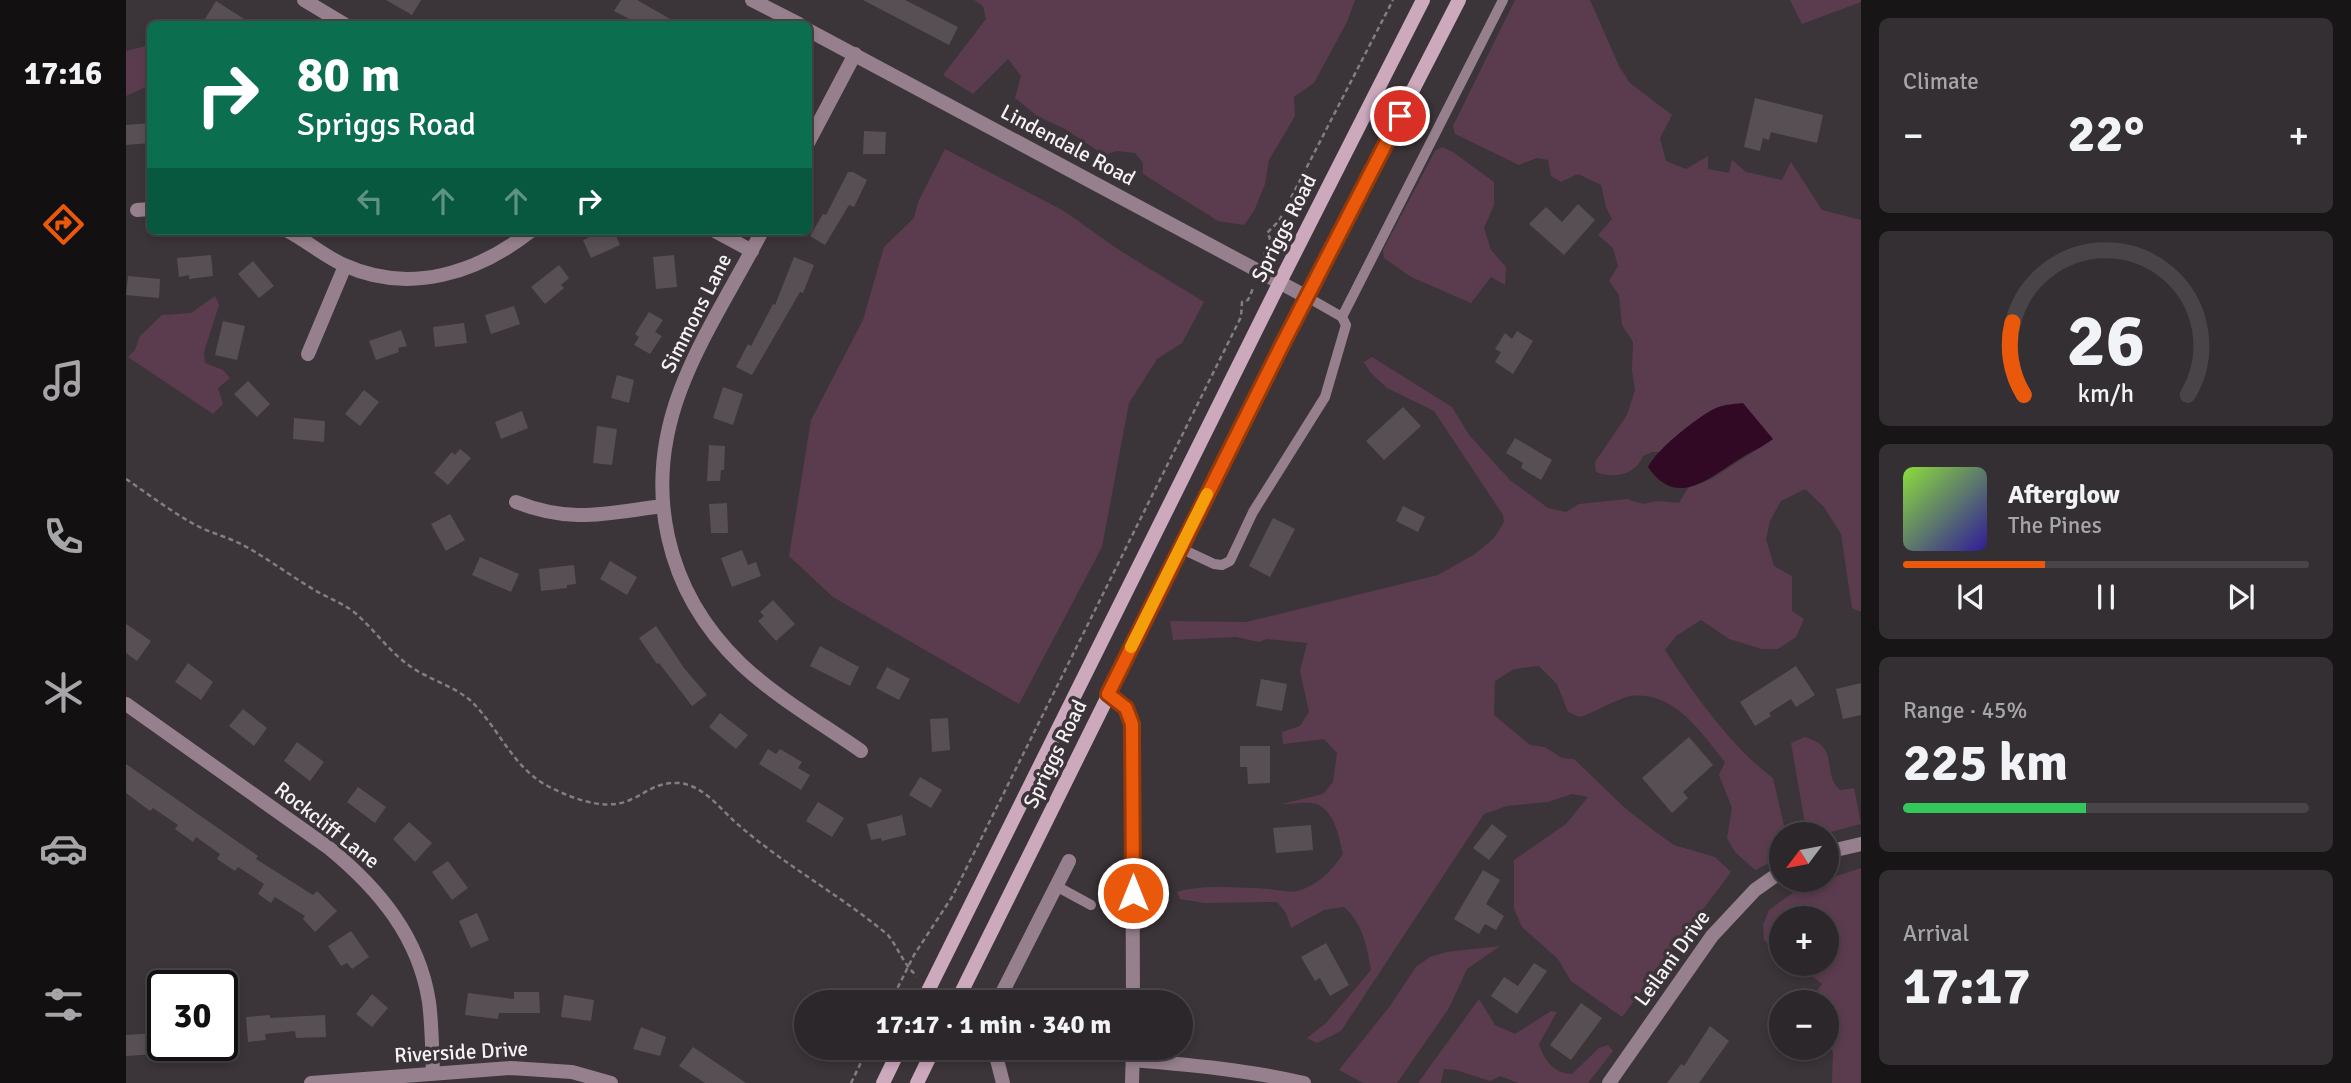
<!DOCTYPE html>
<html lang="en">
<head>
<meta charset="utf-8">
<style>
	body { margin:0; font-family:Signika,sans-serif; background:#342f32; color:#f1f3f6; height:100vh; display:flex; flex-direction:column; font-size:26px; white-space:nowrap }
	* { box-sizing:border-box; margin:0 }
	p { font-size:23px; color:#a6a5a8 }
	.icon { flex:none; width:38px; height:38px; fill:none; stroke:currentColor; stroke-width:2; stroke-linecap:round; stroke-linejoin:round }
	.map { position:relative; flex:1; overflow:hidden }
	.drawer { display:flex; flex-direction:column; gap:18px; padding:18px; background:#181517; width:490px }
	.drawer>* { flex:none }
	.top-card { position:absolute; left:21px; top:21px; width:665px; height:214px; border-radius:10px; box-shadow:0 4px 10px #0003,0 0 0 2px #484447; background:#0b6e4f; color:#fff; overflow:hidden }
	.needle { width:46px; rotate:238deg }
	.controls { position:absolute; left:1643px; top:822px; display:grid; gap:14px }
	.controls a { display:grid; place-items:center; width:70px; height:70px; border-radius:50%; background:#2c272a; box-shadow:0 4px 10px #0003,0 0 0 2px #484447; font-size:35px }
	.speed { position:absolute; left:21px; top:970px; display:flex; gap:14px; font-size:35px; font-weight:700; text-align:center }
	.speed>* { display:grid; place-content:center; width:91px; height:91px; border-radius:50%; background:#2c272a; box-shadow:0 4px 10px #0003,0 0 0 2px #484447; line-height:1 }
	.speed .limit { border:4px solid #111; border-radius:10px; background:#fff; color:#111 }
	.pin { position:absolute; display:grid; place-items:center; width:60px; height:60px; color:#fff; margin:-30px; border:4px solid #fff; border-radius:50%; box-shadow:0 2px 7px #0007 }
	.me { position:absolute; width:77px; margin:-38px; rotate:0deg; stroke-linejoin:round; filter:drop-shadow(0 0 5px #0008) }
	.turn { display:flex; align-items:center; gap:24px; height:147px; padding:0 35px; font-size:32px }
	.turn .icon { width:91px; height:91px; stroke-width:2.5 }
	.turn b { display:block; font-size:49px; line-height:60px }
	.lanes { display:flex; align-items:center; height:66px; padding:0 35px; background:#0003; justify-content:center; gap:35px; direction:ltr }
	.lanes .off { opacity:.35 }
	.big { font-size:52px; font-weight:800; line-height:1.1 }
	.drawer .card { flex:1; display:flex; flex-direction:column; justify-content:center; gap:10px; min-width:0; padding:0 24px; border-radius:10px; background:#342f32 }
	.drawer .dial { align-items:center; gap:0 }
	.dial svg { height:182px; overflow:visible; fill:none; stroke:#484447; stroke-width:7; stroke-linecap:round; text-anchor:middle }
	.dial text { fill:#f1f3f6; stroke:none }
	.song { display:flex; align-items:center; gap:21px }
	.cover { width:84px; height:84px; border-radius:10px; background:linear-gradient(135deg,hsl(90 70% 55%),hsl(250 70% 35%)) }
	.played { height:7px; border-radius:4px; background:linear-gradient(90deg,#ea580c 35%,#484447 35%) }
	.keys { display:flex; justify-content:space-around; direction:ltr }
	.heat { display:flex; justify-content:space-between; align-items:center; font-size:38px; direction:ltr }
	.charge { height:10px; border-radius:5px; background:linear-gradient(90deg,#34c759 45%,#484447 0) }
	.trip { position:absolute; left:668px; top:990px; width:399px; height:70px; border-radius:35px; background:#2c272a; box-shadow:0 4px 10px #0003,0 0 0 2px #484447; font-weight:800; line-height:70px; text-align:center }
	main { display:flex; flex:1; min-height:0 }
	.menu { display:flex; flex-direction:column; width:126px; justify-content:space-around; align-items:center; background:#121011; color:#a6a5a8 }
	.menu .icon { width:49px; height:49px }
	.menu .on { color:#ea580c }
	.menu b { font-size:32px; color:#f1f3f6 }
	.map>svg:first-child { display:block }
	.green { fill:#5b3c4f }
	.water { fill:#310925 }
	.building { fill:#574f54 }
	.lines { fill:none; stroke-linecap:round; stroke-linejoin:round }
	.path { stroke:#837d80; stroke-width:2.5; stroke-dasharray:5 3.5; stroke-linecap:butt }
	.service { stroke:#96808d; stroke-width:10 }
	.minor { stroke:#96808d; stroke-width:14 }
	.tertiary { stroke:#96808d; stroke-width:14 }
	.secondary { stroke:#cda9be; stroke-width:14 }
	.route-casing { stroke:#983908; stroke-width:18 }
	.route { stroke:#ea580c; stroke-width:12 }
	.slow { stroke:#f59e0b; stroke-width:12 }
	.labels { text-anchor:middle; stroke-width:7; stroke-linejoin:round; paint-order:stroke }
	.street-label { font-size:21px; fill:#f6f1f4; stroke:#3b3438 }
</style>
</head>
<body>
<main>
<nav class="menu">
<b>17:16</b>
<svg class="icon on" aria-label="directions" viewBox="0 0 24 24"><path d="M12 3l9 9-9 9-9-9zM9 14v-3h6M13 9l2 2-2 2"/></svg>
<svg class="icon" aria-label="music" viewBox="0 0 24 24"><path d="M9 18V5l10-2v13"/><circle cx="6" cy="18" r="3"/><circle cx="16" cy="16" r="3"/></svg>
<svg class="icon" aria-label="phone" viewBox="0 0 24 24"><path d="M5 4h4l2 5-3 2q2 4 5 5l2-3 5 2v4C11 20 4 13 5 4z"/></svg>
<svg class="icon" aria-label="climate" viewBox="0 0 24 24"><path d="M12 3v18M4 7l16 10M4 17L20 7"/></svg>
<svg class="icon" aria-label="car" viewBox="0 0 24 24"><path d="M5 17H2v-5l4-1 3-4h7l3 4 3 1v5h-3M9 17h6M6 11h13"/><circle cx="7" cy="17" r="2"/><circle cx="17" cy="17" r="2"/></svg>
<svg class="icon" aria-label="filters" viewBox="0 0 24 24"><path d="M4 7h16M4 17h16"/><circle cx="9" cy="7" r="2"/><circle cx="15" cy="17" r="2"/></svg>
</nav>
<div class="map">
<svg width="1735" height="1083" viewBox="0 0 1735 1083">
	<rect width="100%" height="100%" fill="#3b3438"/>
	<g class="green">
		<path d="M848,0H1229L1221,22L1188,83L1168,97L1169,116L1143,160L1139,184L1128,211L1118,225L1092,221L1017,174V163L1009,153L991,151L978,155L939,129L911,116L889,98L895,76L882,59L847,94L817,75L860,19L857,6Z"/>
		<path d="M1389,0H1464L1493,66L1504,83L1546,115L1534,138L1540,161L1560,169L1582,156V169L1603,173L1606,160L1620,172L1656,180L1665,162L1696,210L1735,220V612L1726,608L1715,534L1698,507L1679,489L1655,501L1644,521L1640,539L1648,566L1666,576V611L1678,619L1670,637L1652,649H1636L1603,639L1575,620L1550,636L1539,650C1568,694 1605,747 1647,778L1659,830V835H1656L1655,857L1629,870L1609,852L1601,838L1606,808L1593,775L1599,762C1575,733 1549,691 1505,696C1493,698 1467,713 1454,717L1442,712L1431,684L1413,666L1388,669L1369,681L1368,715L1404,745L1419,747L1436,758L1448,759L1499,808L1527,830L1548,845L1589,857L1605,872L1496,1017L1445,981L1432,959L1396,927L1388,909V860L1440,824L1462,797L1446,794L1422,802L1381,806L1358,814L1215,1031L1191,1043L1181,1038L1200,1023L1245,970C1241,946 1237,924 1218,907L1198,910L1165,928L1160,913L1151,902L1078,903L1054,899L1051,892C1079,884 1115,888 1144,889C1152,890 1163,893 1171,891C1191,886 1206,871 1217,854C1213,837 1209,812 1191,804C1182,801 1165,804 1156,804L1197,794L1207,782L1211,753L1198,739L1157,744L1156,732L1174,726L1183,712L1174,671L1181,643L1141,639L1133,642L1110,637L1047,640L1044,621L1120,622L1312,575L1349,554L1368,538L1378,522L1377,515L1308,411L1261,388L1244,372L1238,362L1246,357L1326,407L1343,435L1384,480L1422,508L1440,512L1453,504L1501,499L1517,504L1532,501L1553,503L1562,488L1585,479L1647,439L1601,404L1585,411L1535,452H1526L1517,456C1509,475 1489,479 1470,472L1469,462L1501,415L1509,390L1506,371L1507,342L1496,325L1493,295L1483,281L1492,266L1487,248L1472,235L1486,219L1480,207L1475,185L1452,174L1435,182L1425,176L1422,160L1411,158L1393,165L1329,134L1327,126Z"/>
		<path d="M1664,0H1735V2L1676,24Z"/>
		<path d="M24,45V85L0,96V51Z"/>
		<path d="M1316,147L1327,152L1368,182V205L1358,228L1365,250L1380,267L1379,285L1365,277L1345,303L1285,277L1258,258L1257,250L1309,151Z"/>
		<path d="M819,149L938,211L990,248L1078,302L1056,343L1031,359L1003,403L976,547L893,704L707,597L663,556L685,420L737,320L758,247L788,218L792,202Z"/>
		<path d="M89,296L93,305L78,352L79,363L97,370L104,378L92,388L97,404L87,414L2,357L9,350L14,336L36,315L65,313Z"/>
		<path d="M1679,737C1716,748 1694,772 1714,790L1728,788L1735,824L1693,835H1681L1665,743Z"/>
		<path d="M1735,868V1083H1706L1707,1052L1701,1041V1003H1683L1696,984L1670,964H1701V919H1656L1655,953L1638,940L1637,925L1643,910L1673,888Z"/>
		<path d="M1374,946L1341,969L1323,1008L1271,1083H1237L1213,1070L1264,1006L1290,967L1304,957L1321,952Z"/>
		<path d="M1353,999L1369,1025L1389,1034L1425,1011L1431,1012L1413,1044C1418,1060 1428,1074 1446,1074L1473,1048L1482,1045L1487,1051L1462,1083H1393L1374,1076L1364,1081L1330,1070L1318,1069L1315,1083H1292Z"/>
	</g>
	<path class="water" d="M1617,403L1647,439C1637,447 1626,451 1615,458C1584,477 1551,510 1522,467C1531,449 1566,422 1584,411C1594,405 1605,404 1617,403Z"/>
	<g class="building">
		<path d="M260,0H295L286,15Z"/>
		<path d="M495,0H511L553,24H513L488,11Z"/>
		<path d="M737,0H779L832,27L823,45Z"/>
		<path d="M90,1L126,24H88L79,19Z"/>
		<path d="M1629,98L1697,115L1691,143L1645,132L1643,140L1637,138L1634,151L1618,147Z"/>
		<path d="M24,123V143L0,145V125Z"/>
		<path d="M738,131L760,132L759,154H737Z"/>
		<path d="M722,172H727L741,180L728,207L723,205L699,245L684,236L697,214L700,215Z"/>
		<path d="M1452,204L1469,220L1438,255L1403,224L1420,207L1436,222Z"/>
		<path d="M477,231H488L494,245L465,258L457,240Z"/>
		<path d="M85,255L87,276L63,279V275L53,277L51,258Z"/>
		<path d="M548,255L551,287L530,289L527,257Z"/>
		<path d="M668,257L688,265L677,293L674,292L626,375L610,367L622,344L625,346L647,304L649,305Z"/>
		<path d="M127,261L148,286L133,298L112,274Z"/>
		<path d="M433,265L443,278L435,285L438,288L419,304L405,287Z"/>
		<path d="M2,276L34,279L33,298L0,295Z"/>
		<path d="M388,306L394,324L365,334L359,315Z"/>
		<path d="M523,312L537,320L529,332L536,336L524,354L508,345L513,337L509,334Z"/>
		<path d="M97,321L119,326L111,360L89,355Z"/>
		<path d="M338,323L341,343L309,347L307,327Z"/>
		<path d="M275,330L281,346L272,348L273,352L250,360L243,341Z"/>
		<path d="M1391,331L1407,341L1387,374L1369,362L1375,352L1369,349L1379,333L1386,339Z"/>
		<path d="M491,375L508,380L503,403L485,398Z"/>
		<path d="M122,381L144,404L131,417L108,394Z"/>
		<path d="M597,387L617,394L607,425L587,418Z"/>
		<path d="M238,390L253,402L234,426L219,414Z"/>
		<path d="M1277,407L1295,426L1258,460L1240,441Z"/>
		<path d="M396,411L402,428L375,439L369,422Z"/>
		<path d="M168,418L199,421L198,442L167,439Z"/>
		<path d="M471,426L491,429L486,465L467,463Z"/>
		<path d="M1389,438L1426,460L1415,480L1395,468L1397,463L1380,453Z"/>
		<path d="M583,445L599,446L598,470H595L594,481H581Z"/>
		<path d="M334,449L345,458L322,485L308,473L326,452L329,455Z"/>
		<path d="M601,503L602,533H585L583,504Z"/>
		<path d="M1277,506L1299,517L1292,532L1270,521Z"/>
		<path d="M324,514L339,540L320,551L305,524Z"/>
		<path d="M1147,518L1169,529L1144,577L1123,566Z"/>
		<path d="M616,550L622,565L630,562L635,576L606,587L595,558Z"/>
		<path d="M354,557L393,574L385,592L346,575Z"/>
		<path d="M484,561L511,577L501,595L474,579Z"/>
		<path d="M448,565L450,584L441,585V588L415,591L413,569Z"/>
		<path d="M647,600L669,624L650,641L632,621L638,616L634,612Z"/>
		<path d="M0,624L25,641L11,661L0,653Z"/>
		<path d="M530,626L558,668L581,695L566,706L533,663L531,664L513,638Z"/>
		<path d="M694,646L733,667L724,686L684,666Z"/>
		<path d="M62,663L87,682L75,700L49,682Z"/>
		<path d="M1670,666L1689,695L1670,707L1665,699L1643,713L1645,716L1629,726L1614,702Z"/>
		<path d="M761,667L784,679L773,700L750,688Z"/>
		<path d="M1135,679L1161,684L1156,711L1130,706Z"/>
		<path d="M1735,683V715L1717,719L1710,689Z"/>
		<path d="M117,709L141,728L128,746L103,726Z"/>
		<path d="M594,713L622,735L610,749L583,727Z"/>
		<path d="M822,718L824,750L806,752L804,719Z"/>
		<path d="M1563,737L1587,765L1557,792L1562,798L1546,813L1516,778Z"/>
		<path d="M171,742L198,762L184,781L158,761Z"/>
		<path d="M1114,746H1144V783L1122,784L1121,767H1114Z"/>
		<path d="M642,749L650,754L654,749L676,762L672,768L684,775L675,790L633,764Z"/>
		<path d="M0,764L132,856L130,859L187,895L191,891L211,911L189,932L177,919L179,916L149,897L145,903L132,894L138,884L112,867L109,871L91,859L94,854L70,837L67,842L49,829L52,825L27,808L24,811L0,793Z"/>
		<path d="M794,777L816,790L805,808L783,795Z"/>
		<path d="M232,787L260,807L249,823L221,802Z"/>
		<path d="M692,802L718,818L706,837L680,821Z"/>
		<path d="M776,815L780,835L756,841L755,838L745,840L741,824Z"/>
		<path d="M283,822L306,843L289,862L267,839Z"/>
		<path d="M1366,824L1381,836L1363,860L1347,848Z"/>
		<path d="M1185,825L1187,850L1150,853L1147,828Z"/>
		<path d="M322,861L342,888L326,900L306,872Z"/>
		<path d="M1357,870L1374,880L1360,904L1378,916L1370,930L1359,924L1353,934L1328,919Z"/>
		<path d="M351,913L363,940L345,948L333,921Z"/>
		<path d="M225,931L243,957L226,969L221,963L215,966L202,946Z"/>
		<path d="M1200,943L1223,985L1204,996L1194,978L1189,981L1175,957Z"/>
		<path d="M1408,963L1421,971L1391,1014L1365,996L1378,977L1392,986Z"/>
		<path d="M388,992H413L414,1013H373L372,1019L339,1015L342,993L388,999Z"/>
		<path d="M246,994L262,1008L246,1027L230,1014Z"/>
		<path d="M438,995L468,1000L465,1021L435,1017Z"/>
		<path d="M1455,1003L1476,1018L1445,1060L1424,1045Z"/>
		<path d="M144,1015V1018L199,1015L200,1037L170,1038L169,1031L139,1034L140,1040L122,1042L120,1017Z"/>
		<path d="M1584,1026L1603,1041L1573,1083H1541L1555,1064L1558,1066Z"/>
		<path d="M515,1027L540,1037L534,1056L507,1049Z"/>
		<path d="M29,1033L31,1054L0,1056V1035Z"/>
		<path d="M567,1047L620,1083H579L553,1066Z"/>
	</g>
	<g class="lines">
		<g class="path">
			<path d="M1138,256L1144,238L1141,233L1153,221L1267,0"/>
			<path d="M0,479C22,494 43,510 66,523C81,532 99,536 115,544C138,556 159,572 182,586C197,596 213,601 228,612C247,628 261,649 281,664C300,679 327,685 345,701C372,727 385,764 418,784C442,797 477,812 504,800C522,792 530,782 553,783C576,785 593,807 608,821C656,864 713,894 762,935C773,949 777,964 791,976"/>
			<path d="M764,1003L788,955L826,897L1115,317L1116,302L1122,300L1128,286"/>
			<path d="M725,1083L742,1048"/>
		</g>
		<g class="service">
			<path d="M1181,297L1216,317L1377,0"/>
			<path d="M1054,548L1088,564L1096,565L1104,561L1127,512L1199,397L1220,325L1216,317"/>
			<path d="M930,886L965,905"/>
		</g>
		<g class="minor">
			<path d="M178,0L218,24"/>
			<path d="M682,143L729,54"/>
			<path d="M11,210L24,209"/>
			<path d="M162,231C181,241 198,256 218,265C284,295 351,273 405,231"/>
			<path d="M589,231L626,251"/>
			<path d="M636,231C609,284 575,335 554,391C517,490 539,591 615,664C650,697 695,723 735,751"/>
			<path d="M182,354L219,266"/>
			<path d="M390,502C446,524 480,513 537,506"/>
			<path d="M982,694L1000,708L1006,724L1007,1003"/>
			<path d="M0,704L203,848C253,889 293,937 303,1002C306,1025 306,1049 307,1072"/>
			<path d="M1701,852L1735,844"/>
			<path d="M871,1003L943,861"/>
			<path d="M868,1048L877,1083"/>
			<path d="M1007,1060C1065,1065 1122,1070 1178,1083"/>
			<path d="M185,1083L385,1068L446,1072L485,1083"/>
			<path d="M1006,1083L1007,1048"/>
			<path d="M1483,1083L1586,936L1629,890L1656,871"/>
		</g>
		<g class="tertiary">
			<path d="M626,0L673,24"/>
			<path d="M682,30L1181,297"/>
		</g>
		<g class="secondary">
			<path d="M796,1003L1154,282L1297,0"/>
			<path d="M830,1003L1156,345L1333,0"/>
			<path d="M757,1083L774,1048"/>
			<path d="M791,1083L808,1048"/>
		</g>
	</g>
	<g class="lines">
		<g class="route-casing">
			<path id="route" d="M1007,893L1006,724L1000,708L982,694L1156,345L1274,116"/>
		</g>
		<use href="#route" class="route"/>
		<path class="slow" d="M1005,647L1081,494"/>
	</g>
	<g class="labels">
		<g class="street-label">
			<text transform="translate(942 145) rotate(28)" y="7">Lindendale Road</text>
			<text transform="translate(1158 228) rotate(-63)" y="7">Spriggs Road</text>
			<text transform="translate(570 313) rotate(-63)" y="7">Simmons Lane</text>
			<text transform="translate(929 754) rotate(-64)" y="7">Spriggs Road</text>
			<text transform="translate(201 825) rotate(38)" y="7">Rockcliff Lane</text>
			<text transform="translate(1546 958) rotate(-54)" y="7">Leilani Drive</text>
			<text transform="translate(335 1052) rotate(-3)" y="7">Riverside Drive</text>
		</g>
	</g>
</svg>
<div class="controls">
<a><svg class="needle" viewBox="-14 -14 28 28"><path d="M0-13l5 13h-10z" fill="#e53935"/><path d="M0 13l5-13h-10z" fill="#a6a5a8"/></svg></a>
<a>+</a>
<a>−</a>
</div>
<div class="speed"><div class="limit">30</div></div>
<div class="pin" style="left:1274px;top:116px;background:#d93025"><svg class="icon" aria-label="arrive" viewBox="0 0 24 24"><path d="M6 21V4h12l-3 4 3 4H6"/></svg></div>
<svg class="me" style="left:1007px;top:893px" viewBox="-20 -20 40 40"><circle r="17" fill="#ea580c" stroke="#fff" stroke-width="3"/><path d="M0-11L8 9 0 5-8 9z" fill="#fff"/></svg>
<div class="trip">17:17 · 1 min · 340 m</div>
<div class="top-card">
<div class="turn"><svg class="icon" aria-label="right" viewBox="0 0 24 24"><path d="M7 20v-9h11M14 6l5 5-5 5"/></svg><div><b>80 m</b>Spriggs Road</div></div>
<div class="lanes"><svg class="icon off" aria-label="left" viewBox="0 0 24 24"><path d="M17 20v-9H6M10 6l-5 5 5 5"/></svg><svg class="icon off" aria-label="ahead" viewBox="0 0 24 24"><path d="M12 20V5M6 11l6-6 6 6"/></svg><svg class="icon off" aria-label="ahead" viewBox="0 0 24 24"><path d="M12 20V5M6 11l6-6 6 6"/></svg><svg class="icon" aria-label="right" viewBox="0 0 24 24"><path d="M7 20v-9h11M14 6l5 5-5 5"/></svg></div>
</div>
</div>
<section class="drawer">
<div class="card"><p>Climate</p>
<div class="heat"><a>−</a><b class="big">22°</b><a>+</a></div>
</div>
<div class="card dial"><svg viewBox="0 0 100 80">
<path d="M14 69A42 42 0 1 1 86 69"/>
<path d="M14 69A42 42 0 0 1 9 37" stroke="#ea580c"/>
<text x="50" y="56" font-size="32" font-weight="700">26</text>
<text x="50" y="72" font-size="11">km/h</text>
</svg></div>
<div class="card">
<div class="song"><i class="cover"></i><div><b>Afterglow</b><p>The Pines</p></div></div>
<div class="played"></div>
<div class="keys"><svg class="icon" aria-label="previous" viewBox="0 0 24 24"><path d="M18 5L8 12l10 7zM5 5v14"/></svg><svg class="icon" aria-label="pause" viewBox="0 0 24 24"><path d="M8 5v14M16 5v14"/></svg><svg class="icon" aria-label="next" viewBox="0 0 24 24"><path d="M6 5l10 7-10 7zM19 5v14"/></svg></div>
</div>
<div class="card"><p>Range · 45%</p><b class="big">225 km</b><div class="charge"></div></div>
<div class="card"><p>Arrival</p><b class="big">17:17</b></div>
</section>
</main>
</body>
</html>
